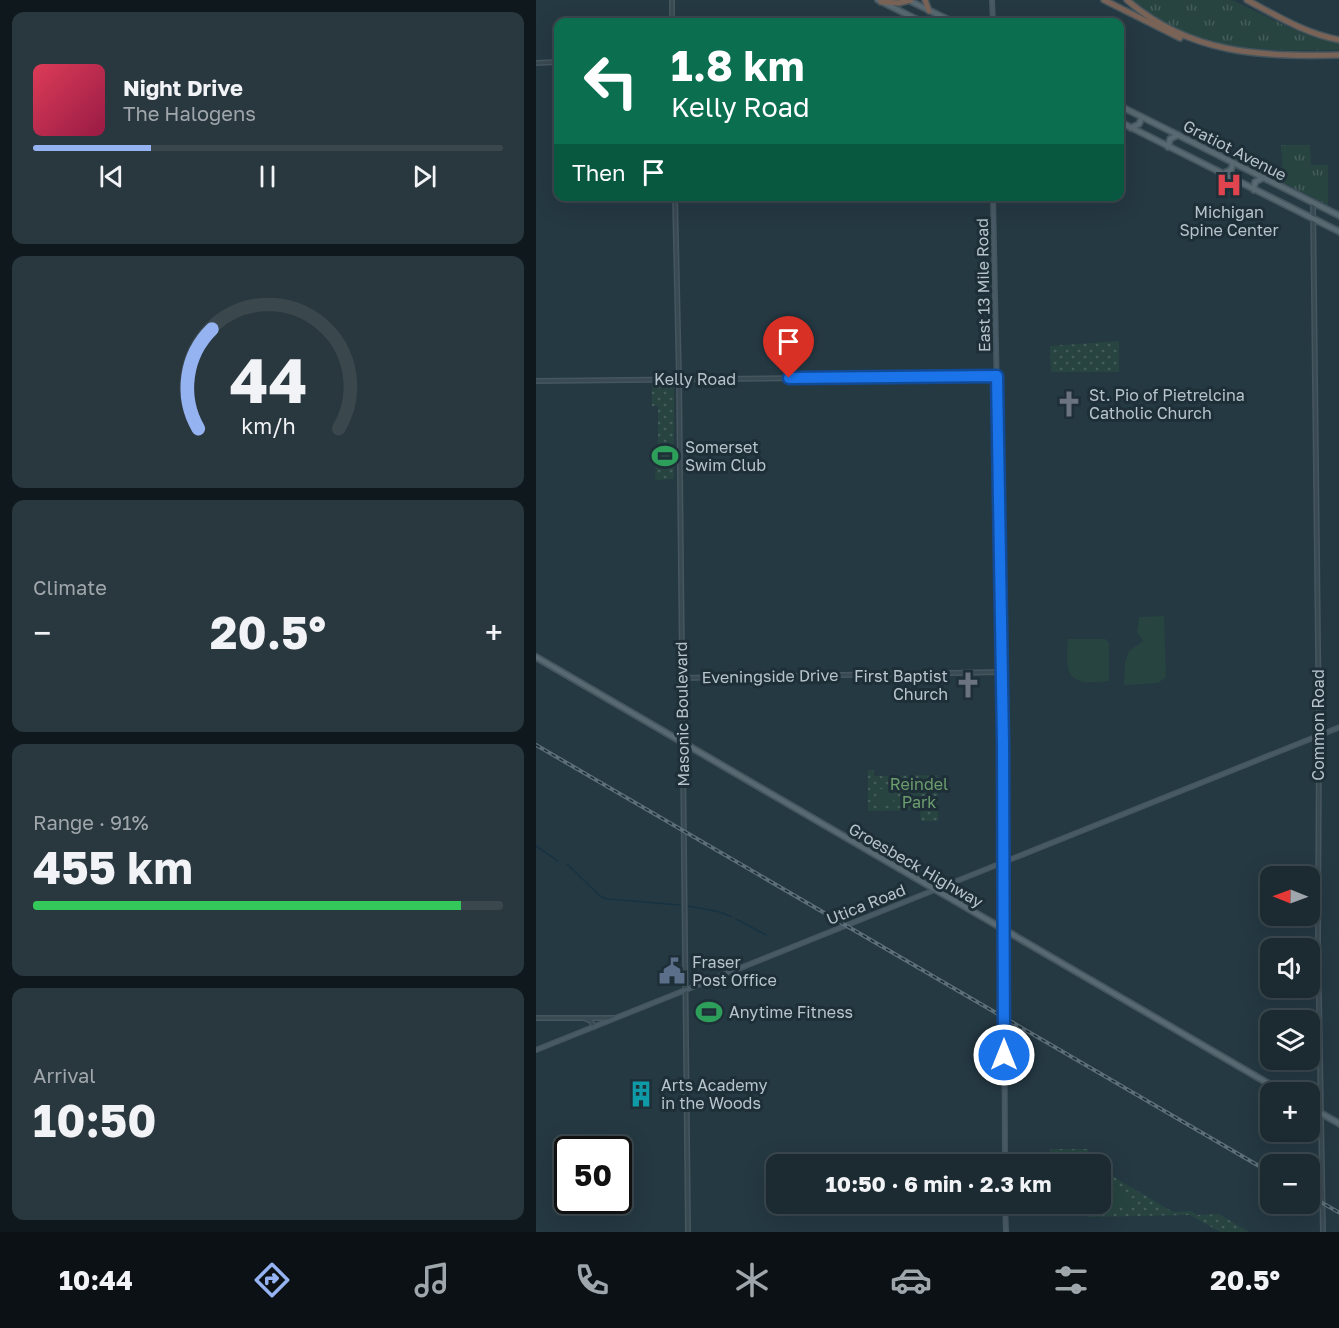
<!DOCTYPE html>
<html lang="en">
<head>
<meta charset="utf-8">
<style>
	body { margin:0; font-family:"Golos Text",sans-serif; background:#29373e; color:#f1f3f6; height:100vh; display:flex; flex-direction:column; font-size:22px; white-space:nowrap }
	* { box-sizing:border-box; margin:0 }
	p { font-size:20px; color:#a0a7ac }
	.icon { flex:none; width:33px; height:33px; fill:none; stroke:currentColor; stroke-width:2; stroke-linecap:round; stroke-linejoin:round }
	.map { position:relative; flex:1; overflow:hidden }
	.details { display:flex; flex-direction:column; gap:12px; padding:12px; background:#0f181c; width:536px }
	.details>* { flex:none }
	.banner { position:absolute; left:18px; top:18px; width:570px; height:183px; border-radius:12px; box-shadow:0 6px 24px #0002,0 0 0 2px #3a474d; background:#0b6e4f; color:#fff; overflow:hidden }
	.needle { width:39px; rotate:271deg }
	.controls { position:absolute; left:724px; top:866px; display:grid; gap:12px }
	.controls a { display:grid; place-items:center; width:60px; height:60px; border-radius:12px; background:#1c2b32; box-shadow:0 6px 24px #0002,0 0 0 2px #3a474d; font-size:30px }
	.speed { position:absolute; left:18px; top:1136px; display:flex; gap:12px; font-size:30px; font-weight:700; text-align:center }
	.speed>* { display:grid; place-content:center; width:78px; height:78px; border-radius:50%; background:#1c2b32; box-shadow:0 6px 24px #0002,0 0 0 2px #3a474d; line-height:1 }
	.speed .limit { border:3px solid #111; border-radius:9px; background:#fff; color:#111 }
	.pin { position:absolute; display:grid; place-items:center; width:51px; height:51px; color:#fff; margin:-62px -26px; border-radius:50% 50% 50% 0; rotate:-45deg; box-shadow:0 0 6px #0007 }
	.pin .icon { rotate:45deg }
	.me { position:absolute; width:66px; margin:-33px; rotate:0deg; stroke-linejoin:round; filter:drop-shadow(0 0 4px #0008) }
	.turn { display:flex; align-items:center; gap:21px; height:126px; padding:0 18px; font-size:27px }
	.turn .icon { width:78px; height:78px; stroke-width:2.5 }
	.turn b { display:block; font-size:42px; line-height:51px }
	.then { display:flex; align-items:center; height:57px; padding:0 18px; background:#0003; gap:12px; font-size:22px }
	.big { font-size:45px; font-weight:700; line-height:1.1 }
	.details .widget { flex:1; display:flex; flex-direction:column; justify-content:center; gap:9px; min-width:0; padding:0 21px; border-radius:12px; background:#29373e }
	.details .dial { align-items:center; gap:0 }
	.dial svg { height:156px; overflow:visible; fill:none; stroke:#3a474d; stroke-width:7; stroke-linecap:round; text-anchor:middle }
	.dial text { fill:#f1f3f6; stroke:none }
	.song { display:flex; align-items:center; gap:18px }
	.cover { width:72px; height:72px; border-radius:9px; background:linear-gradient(135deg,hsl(350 70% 55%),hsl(340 70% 35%)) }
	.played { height:6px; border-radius:3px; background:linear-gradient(90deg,#95b2f1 25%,#3a474d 25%) }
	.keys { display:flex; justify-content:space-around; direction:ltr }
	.heat { display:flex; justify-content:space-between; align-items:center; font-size:33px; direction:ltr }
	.charge { height:9px; border-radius:4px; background:linear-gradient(90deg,#34c759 91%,#3a474d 0) }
	.trip { position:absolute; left:230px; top:1154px; width:345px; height:60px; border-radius:12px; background:#1c2b32; box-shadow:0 6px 24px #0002,0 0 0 2px #3a474d; font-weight:700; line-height:60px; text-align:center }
	.tabs { display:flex; height:96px; justify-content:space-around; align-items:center; background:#0b1114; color:#a0a7ac }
	.tabs .icon { width:42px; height:42px }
	.tabs .selected { color:#95b2f1 }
	.tabs b { font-size:27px; color:#f1f3f6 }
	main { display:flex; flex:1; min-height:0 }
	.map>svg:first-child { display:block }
	.grass { fill:url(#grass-tufts) }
	.park { fill:url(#park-dots) }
	.pitch { fill:#274441 }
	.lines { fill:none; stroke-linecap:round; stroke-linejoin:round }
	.stream { stroke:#173342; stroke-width:1.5 }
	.tertiary-casing { stroke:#46565f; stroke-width:6 }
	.secondary-casing { stroke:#46565f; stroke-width:6 }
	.primary-casing { stroke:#46565f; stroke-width:8 }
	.motorway-casing { stroke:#44545d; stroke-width:8 }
	.tertiary { stroke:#3a4a52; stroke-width:3 }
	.secondary { stroke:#485a66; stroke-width:3 }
	.primary { stroke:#586972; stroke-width:4.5 }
	.motorway { stroke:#796356; stroke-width:5 }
	.rail-casing { stroke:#5c6f79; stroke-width:4 }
	.rail { stroke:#1e2f38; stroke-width:1.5; stroke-dasharray:4.5; stroke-linecap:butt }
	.route-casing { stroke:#114b97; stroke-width:15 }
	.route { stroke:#1a73e8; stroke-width:10 }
	.labels { text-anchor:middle; stroke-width:6; stroke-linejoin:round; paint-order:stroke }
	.street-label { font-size:16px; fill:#b7c4cc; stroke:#1e2f38 }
	.poi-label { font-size:16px; fill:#b7c4cc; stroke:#1e2f38; text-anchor:start }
	.park-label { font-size:16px; fill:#6d9e6d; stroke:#1e2f38 }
</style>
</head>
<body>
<main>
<section class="details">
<div class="widget">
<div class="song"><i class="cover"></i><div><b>Night Drive</b><p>The Halogens</p></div></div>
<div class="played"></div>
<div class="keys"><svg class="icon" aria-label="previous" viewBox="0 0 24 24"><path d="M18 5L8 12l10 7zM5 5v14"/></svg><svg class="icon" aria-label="pause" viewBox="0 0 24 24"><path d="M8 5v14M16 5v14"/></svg><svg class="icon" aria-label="next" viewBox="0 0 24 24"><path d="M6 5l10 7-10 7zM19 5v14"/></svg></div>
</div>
<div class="widget dial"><svg viewBox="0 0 100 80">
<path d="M14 69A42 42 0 1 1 86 69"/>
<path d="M14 69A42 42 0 0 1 21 18" stroke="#95b2f1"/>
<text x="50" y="56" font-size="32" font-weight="700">44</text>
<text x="50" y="72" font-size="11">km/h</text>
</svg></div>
<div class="widget"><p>Climate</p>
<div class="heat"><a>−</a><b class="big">20.5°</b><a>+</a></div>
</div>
<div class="widget"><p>Range · 91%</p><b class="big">455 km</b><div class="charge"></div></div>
<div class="widget"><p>Arrival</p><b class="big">10:50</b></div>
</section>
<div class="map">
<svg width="804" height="1232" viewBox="0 0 804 1232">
	<defs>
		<pattern id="grass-tufts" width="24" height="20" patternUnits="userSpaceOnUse" patternTransform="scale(1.5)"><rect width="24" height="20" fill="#274441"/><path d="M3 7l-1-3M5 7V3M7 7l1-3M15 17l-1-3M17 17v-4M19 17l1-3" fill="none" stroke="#445d5b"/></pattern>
		<pattern id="park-dots" width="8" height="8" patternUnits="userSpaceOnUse" patternTransform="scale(1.5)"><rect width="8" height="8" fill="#274441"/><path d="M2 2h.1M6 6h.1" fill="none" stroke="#445d5b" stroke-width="1.8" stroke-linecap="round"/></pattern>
	</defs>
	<rect width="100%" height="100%" fill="#253943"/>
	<g class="grass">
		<path d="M597,0H696L754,28L777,37L803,44V50C723,51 664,54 597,0Z"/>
		<path d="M745,145H774L775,165H792V205L744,181L747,175Z"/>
	</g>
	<g class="park">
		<path d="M583,341V372H515L514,346Z"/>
		<path d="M116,384H138V479L119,480L120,459H122V406H116Z"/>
		<path d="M332,770H338V776L402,775V821H385L384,810L332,811Z"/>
		<path d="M514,1149H552V1164H504V1158L514,1157Z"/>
		<path d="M564,1173H571L637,1212L655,1211L661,1215L683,1214L713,1232H684L654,1215L553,1217L535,1210L505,1212L504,1203H564Z"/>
	</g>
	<g class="pitch">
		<path d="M628,616L630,677L622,683L588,685L589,663L593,651L607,641L601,632L603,617Z"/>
		<path d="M532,639H569L573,643V681C532,686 529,677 532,639Z"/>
		<path d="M342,789H349L356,791L358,805H343L342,804Z"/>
		<path d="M566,1178H569L585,1189L583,1192H595V1205L554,1207V1203H564V1181Z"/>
	</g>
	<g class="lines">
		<g class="stream">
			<path d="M0,846L22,861"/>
			<path d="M31,864L64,896L71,899L144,905"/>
			<path d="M152,906L184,912L196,917"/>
			<path d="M200,919L230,935"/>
		</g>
		<g class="tertiary-casing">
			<g id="tertiary">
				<path d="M136,0V22"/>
				<path d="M0,63L22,62"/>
				<path d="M139,196L143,379L152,1232"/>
				<path d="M777,202L783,735L782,940L787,1232"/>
				<path d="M0,381L461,376"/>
				<path d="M145,678L467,672"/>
				<path d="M0,1018H79"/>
				<path d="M50,1019L55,1021L58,1027"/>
			</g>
		</g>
		<g class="secondary-casing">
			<g id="secondary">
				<path d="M456,0L457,22"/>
				<path d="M457,196L467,693L469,1164"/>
				<path d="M0,1050L804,727"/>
				<path d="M469,1203L470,1232"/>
			</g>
		</g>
		<g class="primary-casing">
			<g id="primary">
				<path d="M342,0L386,22"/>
				<path d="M372,0L417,22"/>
				<path d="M584,106L804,216"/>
				<path d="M584,122L804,232"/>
				<path d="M595,128L603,124L606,117"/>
				<path d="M632,147L634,139L642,135"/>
				<path d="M686,174L695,170L697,163"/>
				<path d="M718,190L719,182L727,178"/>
				<path d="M0,657L747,1092"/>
				<path d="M774,1107L804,1124"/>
			</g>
		</g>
		<g class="motorway-casing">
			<g id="motorway">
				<path d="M389,0L393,11"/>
				<path d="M568,0L644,38"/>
				<path d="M591,0C653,54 726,57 804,55"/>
				<path d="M711,0C741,16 770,34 804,40"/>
				<path d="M345,2L363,3L375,0"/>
			</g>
		</g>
		<use href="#tertiary" class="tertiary"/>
		<use href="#secondary" class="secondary"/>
		<use href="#primary" class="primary"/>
		<use href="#motorway" class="motorway"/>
		<g class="rail-casing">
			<g id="rail">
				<path d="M0,745L735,1173"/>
				<path d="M774,1196L804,1213"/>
			</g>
		</g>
		<use href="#rail" class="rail"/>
	</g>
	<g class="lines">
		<g class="route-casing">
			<path id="route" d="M253,378L461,376L467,744L468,1055"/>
		</g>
		<use href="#route" class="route"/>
	</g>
	<defs>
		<g id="hospital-bare" transform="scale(2.07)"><path d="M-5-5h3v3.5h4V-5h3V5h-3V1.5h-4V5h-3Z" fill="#e0444e" stroke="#1e2f38" stroke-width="2.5" paint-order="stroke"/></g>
		<g id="church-bare" transform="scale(2.07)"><path d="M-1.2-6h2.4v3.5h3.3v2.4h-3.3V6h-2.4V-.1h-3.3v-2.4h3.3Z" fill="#6b7280" stroke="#1e2f38" stroke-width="2.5" paint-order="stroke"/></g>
		<g id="stadium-bare" transform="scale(2.07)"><path d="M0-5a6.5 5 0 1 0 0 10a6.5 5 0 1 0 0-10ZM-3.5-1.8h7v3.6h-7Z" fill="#2e9e5b" stroke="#1e2f38" stroke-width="2.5" paint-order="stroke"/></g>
		<g id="civic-bare" transform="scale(2.07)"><path d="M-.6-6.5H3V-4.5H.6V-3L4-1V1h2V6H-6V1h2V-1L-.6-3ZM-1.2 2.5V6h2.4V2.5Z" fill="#5c6f8a" stroke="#1e2f38" stroke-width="2.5" paint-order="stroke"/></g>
		<g id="building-bare" transform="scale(2.07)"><path d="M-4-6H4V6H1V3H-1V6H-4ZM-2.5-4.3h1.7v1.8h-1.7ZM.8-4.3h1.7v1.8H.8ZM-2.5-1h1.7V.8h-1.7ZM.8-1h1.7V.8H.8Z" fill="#0f9aa8" stroke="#1e2f38" stroke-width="2.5" paint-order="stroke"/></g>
	</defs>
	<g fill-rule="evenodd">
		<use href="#hospital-bare" x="693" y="185"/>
		<use href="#church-bare" x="533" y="404"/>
		<use href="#stadium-bare" x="129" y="456"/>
		<use href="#church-bare" x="432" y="685"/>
		<use href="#civic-bare" x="136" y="971"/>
		<use href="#stadium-bare" x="173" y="1012"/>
		<use href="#building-bare" x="105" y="1094"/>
	</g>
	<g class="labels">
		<g class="street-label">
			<text transform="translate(699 150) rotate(27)" y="6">Gratiot Avenue</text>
			<text transform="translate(447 285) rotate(-91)" y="6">East 13 Mile Road</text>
			<text x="159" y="385">Kelly Road</text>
			<text transform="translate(234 676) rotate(-1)" y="6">Eveningside Drive</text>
			<text transform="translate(146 714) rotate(-91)" y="6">Masonic Boulevard</text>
			<text transform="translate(782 725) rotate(-90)" y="6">Common Road</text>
			<text transform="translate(380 865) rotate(30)" y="6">Groesbeck Highway</text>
			<text transform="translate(330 904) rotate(-22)" y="6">Utica Road</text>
		</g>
		<g class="poi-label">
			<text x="693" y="218" text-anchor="middle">Michigan<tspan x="693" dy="18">Spine Center</tspan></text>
			<text x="553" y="401">St. Pio of Pietrelcina<tspan x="553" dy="18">Catholic Church</tspan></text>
			<text x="149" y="453">Somerset<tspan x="149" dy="18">Swim Club</tspan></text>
			<text x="412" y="682" text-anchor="end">First Baptist<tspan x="412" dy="18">Church</tspan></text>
			<text x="156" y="968">Fraser<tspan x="156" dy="18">Post Office</tspan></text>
			<text x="193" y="1018">Anytime Fitness</text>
			<text x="125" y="1091">Arts Academy<tspan x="125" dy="18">in the Woods</tspan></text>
		</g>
		<g class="park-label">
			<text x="383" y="790">Reindel<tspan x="383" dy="18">Park</tspan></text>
		</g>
	</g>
</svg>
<div class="controls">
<a><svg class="needle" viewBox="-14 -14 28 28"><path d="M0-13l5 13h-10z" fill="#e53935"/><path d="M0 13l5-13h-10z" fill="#a0a7ac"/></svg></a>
<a><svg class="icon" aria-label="sound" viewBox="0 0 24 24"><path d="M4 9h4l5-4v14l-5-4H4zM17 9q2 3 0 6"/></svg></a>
<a><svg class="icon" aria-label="layers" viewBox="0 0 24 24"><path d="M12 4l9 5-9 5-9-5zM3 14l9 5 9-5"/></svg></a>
<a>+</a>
<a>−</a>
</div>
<div class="speed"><div class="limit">50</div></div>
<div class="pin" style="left:253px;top:378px;background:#d93025"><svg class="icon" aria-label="arrive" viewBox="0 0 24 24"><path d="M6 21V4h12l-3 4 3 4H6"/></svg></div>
<svg class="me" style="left:468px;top:1055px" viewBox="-20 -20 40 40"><circle r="17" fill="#1a73e8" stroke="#fff" stroke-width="3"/><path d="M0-11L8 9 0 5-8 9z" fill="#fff"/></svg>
<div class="trip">10:50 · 6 min · 2.3 km</div>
<div class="banner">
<div class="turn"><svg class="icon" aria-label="left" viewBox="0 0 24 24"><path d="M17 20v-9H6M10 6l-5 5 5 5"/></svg><div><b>1.8 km</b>Kelly Road</div></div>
<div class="then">Then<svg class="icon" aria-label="arrive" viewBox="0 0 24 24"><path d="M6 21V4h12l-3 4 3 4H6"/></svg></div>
</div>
</div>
</main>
<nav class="tabs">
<b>10:44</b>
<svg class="icon selected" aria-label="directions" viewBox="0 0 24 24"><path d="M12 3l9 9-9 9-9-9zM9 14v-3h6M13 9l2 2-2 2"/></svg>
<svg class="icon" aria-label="music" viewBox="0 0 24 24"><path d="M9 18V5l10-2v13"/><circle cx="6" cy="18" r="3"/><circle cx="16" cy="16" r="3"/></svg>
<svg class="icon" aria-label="phone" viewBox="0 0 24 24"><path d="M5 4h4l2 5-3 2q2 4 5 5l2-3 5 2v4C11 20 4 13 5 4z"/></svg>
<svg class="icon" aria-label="climate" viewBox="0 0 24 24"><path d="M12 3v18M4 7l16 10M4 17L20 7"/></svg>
<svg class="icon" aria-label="car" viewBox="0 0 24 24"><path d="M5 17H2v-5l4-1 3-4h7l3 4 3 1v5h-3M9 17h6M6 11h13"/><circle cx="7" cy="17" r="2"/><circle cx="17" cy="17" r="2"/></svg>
<svg class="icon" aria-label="filters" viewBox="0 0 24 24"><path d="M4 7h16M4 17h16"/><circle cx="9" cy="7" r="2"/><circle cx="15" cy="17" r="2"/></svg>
<b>20.5°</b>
</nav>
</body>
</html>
